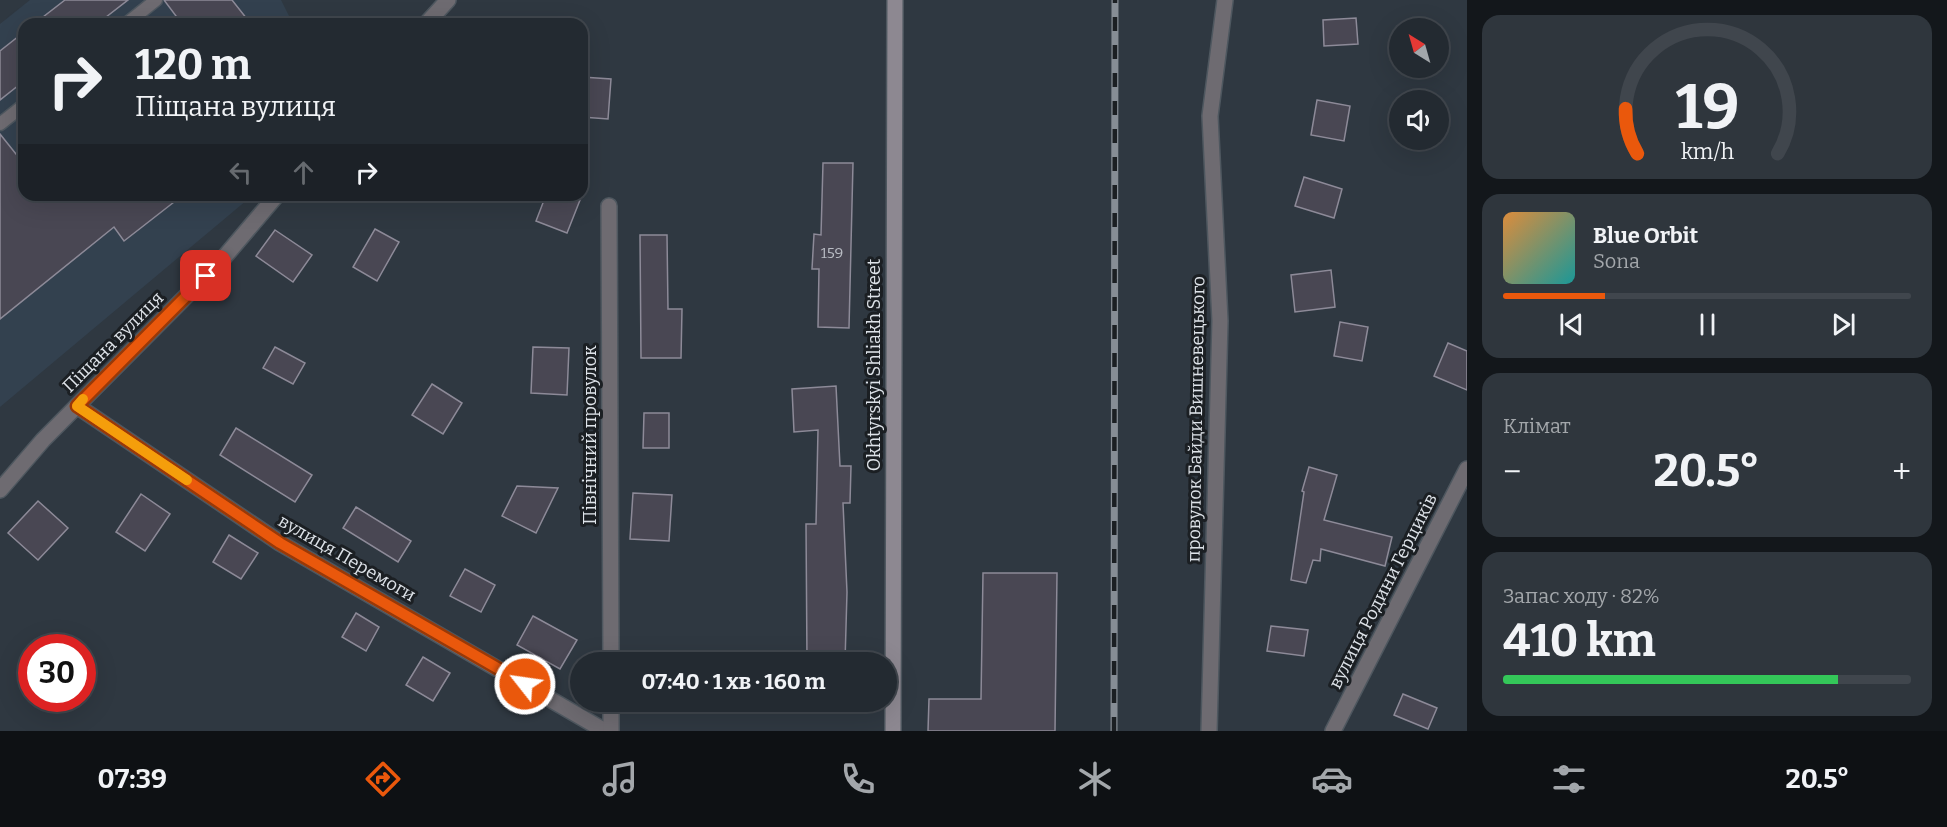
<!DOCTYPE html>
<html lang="uk">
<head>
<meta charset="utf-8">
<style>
	body { margin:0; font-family:Bitter,serif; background:#2f363d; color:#f1f3f6; height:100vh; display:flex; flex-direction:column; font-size:22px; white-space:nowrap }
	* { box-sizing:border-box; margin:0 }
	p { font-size:20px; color:#a3a7ab }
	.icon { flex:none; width:33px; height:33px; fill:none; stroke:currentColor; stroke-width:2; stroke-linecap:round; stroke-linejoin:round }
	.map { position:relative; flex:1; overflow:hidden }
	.drawer { display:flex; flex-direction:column; gap:15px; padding:15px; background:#13171b; width:480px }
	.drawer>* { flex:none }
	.top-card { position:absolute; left:18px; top:18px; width:570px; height:183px; border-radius:18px; box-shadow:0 6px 24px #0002,0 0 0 2px #40464d; background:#232a31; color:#f1f3f6; overflow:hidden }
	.needle { width:39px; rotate:323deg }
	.controls { position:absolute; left:1389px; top:18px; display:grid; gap:12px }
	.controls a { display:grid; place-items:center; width:60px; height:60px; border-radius:50%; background:#232a31; box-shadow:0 6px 24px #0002,0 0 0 2px #40464d; font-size:30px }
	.speed { position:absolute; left:18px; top:634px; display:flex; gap:12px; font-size:30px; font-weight:700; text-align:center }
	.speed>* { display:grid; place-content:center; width:78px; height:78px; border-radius:50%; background:#232a31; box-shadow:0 6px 24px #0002,0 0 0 2px #40464d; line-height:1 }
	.speed .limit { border:9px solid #d22; background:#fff; color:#111 }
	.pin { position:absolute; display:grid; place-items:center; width:51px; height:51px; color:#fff; margin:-26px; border-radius:12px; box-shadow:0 3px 9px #0006 }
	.me { position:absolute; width:66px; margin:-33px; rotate:300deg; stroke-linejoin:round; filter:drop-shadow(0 0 4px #0008) }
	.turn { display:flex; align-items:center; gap:21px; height:126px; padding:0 18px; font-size:27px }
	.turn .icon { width:78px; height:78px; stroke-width:2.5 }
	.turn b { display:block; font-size:42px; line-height:51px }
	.lanes { display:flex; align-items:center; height:57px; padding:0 18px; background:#0003; justify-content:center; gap:30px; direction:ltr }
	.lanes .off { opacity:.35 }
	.big { font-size:45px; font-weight:700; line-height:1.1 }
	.drawer .widget { flex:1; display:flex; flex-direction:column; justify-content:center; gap:9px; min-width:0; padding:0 21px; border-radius:18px; background:#2f363d }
	.drawer .dial { align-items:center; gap:0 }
	.dial svg { height:156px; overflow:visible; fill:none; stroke:#40464d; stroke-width:7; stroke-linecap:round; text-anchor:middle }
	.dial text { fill:#f1f3f6; stroke:none }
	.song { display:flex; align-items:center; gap:18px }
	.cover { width:72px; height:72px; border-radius:9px; background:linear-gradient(135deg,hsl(30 70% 55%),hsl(180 70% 35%)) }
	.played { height:6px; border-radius:3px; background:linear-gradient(90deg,#ea580c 25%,#40464d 25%) }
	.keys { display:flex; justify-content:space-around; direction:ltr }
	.heat { display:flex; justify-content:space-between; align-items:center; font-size:33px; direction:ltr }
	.charge { height:9px; border-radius:4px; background:linear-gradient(90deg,#34c759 82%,#40464d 0) }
	.trip { position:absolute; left:570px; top:652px; width:327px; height:60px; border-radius:30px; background:#232a31; box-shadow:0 6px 24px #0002,0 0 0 2px #40464d; font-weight:700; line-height:60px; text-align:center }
	.tabs { display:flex; height:96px; justify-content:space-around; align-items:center; background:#0e1114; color:#a3a7ab }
	.tabs .icon { width:42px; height:42px }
	.tabs .current { color:#ea580c }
	.tabs b { font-size:27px; color:#f1f3f6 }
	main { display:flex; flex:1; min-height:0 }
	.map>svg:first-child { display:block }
	.built { fill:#33414f }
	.building { fill:#494753; stroke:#8d8a98; stroke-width:1.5 }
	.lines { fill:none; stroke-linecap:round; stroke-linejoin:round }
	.lane-casing { stroke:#4e575f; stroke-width:15 }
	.street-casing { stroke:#4e575f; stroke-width:18 }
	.secondary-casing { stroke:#4e575f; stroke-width:18 }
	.lane { stroke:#6e6b71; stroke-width:12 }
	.street { stroke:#6e6b71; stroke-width:15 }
	.secondary { stroke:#8d8891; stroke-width:15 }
	.rail-casing { stroke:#868d95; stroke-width:7 }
	.rail { stroke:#1b1f23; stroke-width:4.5; stroke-dasharray:14; stroke-linecap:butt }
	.route-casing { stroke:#983908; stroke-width:15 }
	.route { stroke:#ea580c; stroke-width:10 }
	.slow { stroke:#f59e0b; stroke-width:10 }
	.labels { text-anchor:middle; stroke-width:6; stroke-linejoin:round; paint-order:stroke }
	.number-label { font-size:15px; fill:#b9bcc4 }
	.street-label { font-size:18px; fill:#dee3e9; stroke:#1b1f23 }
</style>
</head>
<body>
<main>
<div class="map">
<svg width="1467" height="731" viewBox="0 0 1467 731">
	<rect width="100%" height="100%" fill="#2f3841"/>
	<path class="built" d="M30,0H281L293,24H24V195H253L0,407V24Z"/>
	<g class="building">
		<path d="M65,0H128L97,24H34Z"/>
		<path d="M164,0H232L251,24H182Z"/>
		<path d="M1356,18L1358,44L1324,46L1323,20Z"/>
		<path d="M24,32V81L0,100V51Z"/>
		<path d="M582,77L611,79L608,119L582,117Z"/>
		<path d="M1317,100L1350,106L1344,141L1311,135Z"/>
		<path d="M0,134L24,164V195H183L124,241L114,227L0,319Z"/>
		<path d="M823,163H853L849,328L818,327L819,269H812L814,234L821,235Z"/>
		<path d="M1304,177L1342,189L1334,218L1295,206Z"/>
		<path d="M546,195H582L567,233L536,221Z"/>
		<path d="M375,229L399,242L377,281L353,267Z"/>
		<path d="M275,230L312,255L293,282L256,256Z"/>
		<path d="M640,235H667L668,309H682L681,358H641Z"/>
		<path d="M1331,270L1335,307L1295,312L1291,275Z"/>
		<path d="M1340,322L1368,327L1362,361L1334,356Z"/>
		<path d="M1448,343L1467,351V390L1434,376Z"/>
		<path d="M275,347L305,363L293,384L263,368Z"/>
		<path d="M533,347L569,348L567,395L531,393Z"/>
		<path d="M432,384L462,403L443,434L412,415Z"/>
		<path d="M836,386L840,466H851L850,503H843L847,592L845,662L807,661L806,524H816L818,430L794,432L792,389Z"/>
		<path d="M644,413H669V448H643Z"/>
		<path d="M236,428L312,475L295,502L220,455Z"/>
		<path d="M1309,467L1337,475L1324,520L1392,537L1385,566L1321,549L1320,561L1313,560L1306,583L1291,580L1304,492L1302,491Z"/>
		<path d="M517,486L558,488L536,533L502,516Z"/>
		<path d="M633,493L672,495L669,541L630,539Z"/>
		<path d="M141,494L170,514L145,551L116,532Z"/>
		<path d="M38,501L68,528L38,560L8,533Z"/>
		<path d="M356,507L411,541L398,562L343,528Z"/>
		<path d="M229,535L258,553L241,579L213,562Z"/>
		<path d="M465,569L495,585L481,612L450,596Z"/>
		<path d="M983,573H1057L1055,731H928L929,699H981Z"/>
		<path d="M356,613L379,627L366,651L342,637Z"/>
		<path d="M533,616L577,640L560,669L517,645Z"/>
		<path d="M1271,626L1308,630L1304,656L1267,651Z"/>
		<path d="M423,657L450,673L433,701L406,685Z"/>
		<path d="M1403,694L1437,708L1428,729L1394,715Z"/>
	</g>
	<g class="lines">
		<g class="lane-casing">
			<g id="lane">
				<path d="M126,24L156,0"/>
				<path d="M0,124L24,105"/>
			</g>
		</g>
		<g class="street-casing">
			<g id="street">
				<path d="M426,24L448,0"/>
				<path d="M609,206L611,663"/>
				<path d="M77,406L280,543L605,731"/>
				<path d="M0,490L43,440L221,261L277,195"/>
				<path d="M611,702V731"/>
				<path d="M1209,731L1220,321L1210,116L1225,0"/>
				<path d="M1333,731L1467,469"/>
			</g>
		</g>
		<g class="secondary-casing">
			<path id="secondary" d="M893,731L895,0"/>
		</g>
		<use href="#lane" class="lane"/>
		<use href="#street" class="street"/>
		<use href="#secondary" class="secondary"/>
		<g class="rail-casing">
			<path id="rail" d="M1114,731L1115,0"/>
		</g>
		<use href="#rail" class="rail"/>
	</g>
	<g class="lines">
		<g class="route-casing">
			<path id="route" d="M206,276L77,406L280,543L525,684"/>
		</g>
		<use href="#route" class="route"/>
		<path class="slow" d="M83,399L77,406L187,480"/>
	</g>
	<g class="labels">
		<g class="number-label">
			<text x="832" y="258">159</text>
		</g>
		<g class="street-label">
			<text transform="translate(113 342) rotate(-45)" y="6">Піщана вулиця</text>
			<text transform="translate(874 365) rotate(-90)" y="6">Okhtyrskyi Shliakh Street</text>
			<text transform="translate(1196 419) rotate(-89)" y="6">провулок Байди Вишневецького</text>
			<text transform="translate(590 435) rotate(-90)" y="6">Північний провулок</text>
			<text transform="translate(347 558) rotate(30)" y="6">вулиця Перемоги</text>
			<text transform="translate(1383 591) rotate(-63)" y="6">вулиця Родини Герциків</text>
		</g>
	</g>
</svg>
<div class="controls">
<a><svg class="needle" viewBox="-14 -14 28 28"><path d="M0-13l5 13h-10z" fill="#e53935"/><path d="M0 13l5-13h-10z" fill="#a3a7ab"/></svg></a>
<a><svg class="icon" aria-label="sound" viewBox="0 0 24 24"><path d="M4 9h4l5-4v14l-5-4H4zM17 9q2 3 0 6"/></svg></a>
</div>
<div class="speed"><div class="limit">30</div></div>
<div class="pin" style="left:206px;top:276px;background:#d93025"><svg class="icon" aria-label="arrive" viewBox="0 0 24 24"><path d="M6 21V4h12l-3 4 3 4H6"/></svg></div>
<svg class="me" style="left:525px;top:684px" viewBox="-20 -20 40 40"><circle r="17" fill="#ea580c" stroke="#fff" stroke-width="3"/><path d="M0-11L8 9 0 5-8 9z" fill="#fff"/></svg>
<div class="trip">07:40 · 1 хв · 160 m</div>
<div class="top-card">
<div class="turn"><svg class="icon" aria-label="right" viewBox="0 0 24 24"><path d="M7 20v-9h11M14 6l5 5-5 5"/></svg><div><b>120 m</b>Піщана вулиця</div></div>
<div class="lanes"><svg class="icon off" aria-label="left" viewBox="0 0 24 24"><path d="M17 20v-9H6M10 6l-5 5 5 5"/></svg><svg class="icon off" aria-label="ahead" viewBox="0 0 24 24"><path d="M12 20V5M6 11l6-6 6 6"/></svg><svg class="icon" aria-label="right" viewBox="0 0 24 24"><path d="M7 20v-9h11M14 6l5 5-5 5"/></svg></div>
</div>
</div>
<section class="drawer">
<div class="widget dial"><svg viewBox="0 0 100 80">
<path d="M14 69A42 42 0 1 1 86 69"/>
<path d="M14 69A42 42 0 0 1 8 46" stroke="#ea580c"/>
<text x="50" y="56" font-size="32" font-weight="700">19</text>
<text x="50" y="72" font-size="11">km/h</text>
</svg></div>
<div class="widget">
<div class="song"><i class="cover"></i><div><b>Blue Orbit</b><p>Sona</p></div></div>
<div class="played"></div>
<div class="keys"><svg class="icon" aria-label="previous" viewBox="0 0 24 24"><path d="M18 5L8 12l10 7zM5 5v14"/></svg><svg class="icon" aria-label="pause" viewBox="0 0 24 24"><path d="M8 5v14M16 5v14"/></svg><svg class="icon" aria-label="next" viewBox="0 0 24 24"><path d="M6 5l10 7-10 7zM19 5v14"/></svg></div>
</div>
<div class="widget"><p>Клімат</p>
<div class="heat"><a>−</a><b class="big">20.5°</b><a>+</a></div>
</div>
<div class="widget"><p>Запас ходу · 82%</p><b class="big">410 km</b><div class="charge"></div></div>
</section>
</main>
<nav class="tabs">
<b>07:39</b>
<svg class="icon current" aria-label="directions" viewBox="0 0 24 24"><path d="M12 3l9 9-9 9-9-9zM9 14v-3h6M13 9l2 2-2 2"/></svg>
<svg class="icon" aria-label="music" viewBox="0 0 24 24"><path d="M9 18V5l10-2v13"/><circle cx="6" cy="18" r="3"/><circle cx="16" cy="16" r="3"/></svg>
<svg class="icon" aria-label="phone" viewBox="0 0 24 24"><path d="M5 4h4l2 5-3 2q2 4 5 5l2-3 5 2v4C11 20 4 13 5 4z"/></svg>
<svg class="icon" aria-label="climate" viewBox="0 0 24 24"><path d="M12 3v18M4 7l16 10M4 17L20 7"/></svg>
<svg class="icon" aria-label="car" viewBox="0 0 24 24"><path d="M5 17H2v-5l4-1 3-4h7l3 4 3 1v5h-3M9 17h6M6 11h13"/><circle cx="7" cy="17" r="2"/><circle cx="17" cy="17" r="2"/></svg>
<svg class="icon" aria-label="filters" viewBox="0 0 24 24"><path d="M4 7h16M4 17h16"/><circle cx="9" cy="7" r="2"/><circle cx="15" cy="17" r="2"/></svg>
<b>20.5°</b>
</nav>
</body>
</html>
